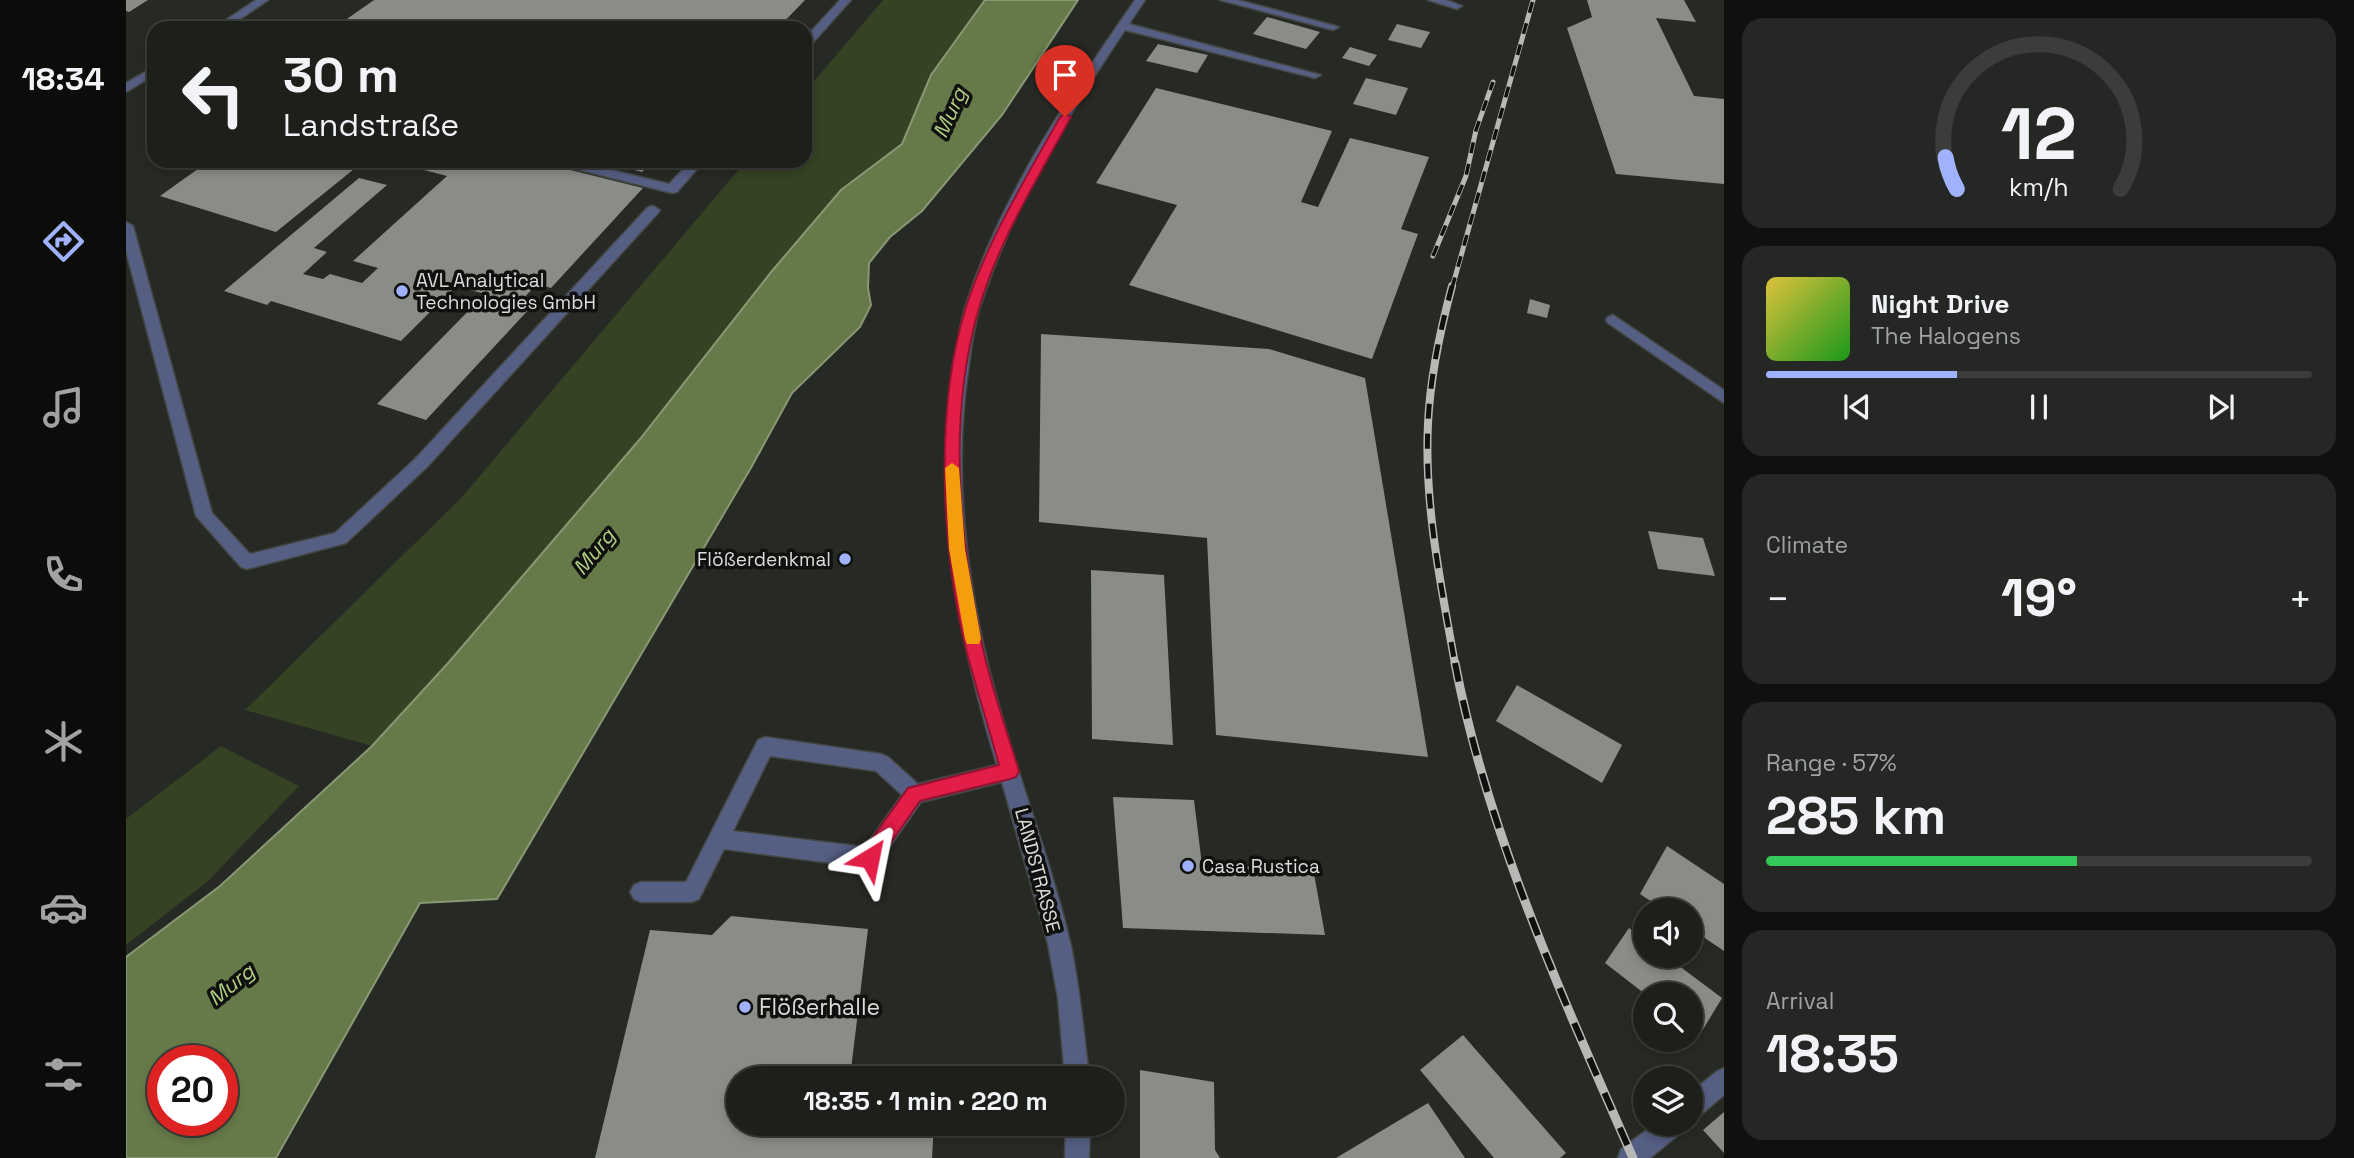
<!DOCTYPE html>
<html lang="en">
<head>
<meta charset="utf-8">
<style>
	body { margin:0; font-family:"Space Grotesk",sans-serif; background:#252724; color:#f1f3f6; height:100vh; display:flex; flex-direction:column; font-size:26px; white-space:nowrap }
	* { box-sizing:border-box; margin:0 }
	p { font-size:23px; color:#a0a2a3 }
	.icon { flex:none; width:38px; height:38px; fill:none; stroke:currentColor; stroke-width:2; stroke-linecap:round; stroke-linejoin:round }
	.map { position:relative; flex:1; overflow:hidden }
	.panel { display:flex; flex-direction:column; gap:18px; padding:18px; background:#10110f; width:630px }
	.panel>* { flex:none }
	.top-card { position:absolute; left:21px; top:21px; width:665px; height:147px; border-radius:21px; box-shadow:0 4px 10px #0003,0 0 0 2px #3b3d3a; background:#1d1f1b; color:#f1f3f6; overflow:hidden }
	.buttons { position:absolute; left:1507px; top:898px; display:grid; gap:14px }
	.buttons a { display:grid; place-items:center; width:70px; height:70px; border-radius:50%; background:#1d1f1b; box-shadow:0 4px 10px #0003,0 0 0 2px #3b3d3a; font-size:35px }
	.speed { position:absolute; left:21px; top:1045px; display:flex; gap:14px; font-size:35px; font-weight:700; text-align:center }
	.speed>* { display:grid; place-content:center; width:91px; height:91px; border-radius:50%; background:#1d1f1b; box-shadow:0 4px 10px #0003,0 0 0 2px #3b3d3a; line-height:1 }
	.speed .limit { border:10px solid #d22; background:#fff; color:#111 }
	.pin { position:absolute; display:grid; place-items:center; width:60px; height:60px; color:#fff; margin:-72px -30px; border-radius:50% 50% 50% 0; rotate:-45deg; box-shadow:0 0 7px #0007 }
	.pin .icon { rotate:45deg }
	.me { position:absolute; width:77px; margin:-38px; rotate:35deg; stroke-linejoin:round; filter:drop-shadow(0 0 5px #0008) }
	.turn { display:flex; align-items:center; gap:24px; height:147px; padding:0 21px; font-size:32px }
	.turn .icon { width:91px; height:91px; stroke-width:2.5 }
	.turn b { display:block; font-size:49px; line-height:60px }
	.big { font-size:52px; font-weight:700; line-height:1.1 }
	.panel .tile { flex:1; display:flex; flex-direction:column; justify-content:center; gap:10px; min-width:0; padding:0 24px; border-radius:21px; background:#252724 }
	.panel .dial { align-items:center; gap:0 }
	.dial svg { height:182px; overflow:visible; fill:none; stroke:#3b3d3a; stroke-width:7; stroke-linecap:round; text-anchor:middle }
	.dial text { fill:#f1f3f6; stroke:none }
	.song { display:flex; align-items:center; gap:21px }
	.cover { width:84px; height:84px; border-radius:10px; background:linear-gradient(135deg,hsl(50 70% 55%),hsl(120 70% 35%)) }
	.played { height:7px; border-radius:4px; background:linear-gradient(90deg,#a1b2fd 35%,#3b3d3a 35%) }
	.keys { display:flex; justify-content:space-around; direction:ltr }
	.heat { display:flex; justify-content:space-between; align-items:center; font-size:38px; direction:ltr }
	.charge { height:10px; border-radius:5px; background:linear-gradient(90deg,#34c759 57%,#3b3d3a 0) }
	.trip { position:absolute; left:600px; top:1066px; width:399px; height:70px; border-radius:35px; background:#1d1f1b; box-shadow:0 4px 10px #0003,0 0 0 2px #3b3d3a; font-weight:700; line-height:70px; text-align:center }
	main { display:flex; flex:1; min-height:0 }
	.menu { display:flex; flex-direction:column; width:126px; justify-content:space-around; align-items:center; background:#0c0c0b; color:#a0a2a3 }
	.menu .icon { width:49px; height:49px }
	.menu .on { color:#a1b2fd }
	.menu b { font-size:32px; color:#f1f3f6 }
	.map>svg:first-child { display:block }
	.green { fill:#354224 }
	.water { fill:#667a49; stroke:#899874; stroke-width:2; fill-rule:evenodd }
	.building { fill:#898c87 }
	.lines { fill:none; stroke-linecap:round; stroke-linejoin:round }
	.minor-casing { stroke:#444641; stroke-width:3 }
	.minor { fill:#555e83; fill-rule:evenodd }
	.rail-far2-casing { stroke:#b8b9b6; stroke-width:5 }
	.rail-far1-casing { stroke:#b8b9b6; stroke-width:8 }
	.rail-casing { stroke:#b8b9b6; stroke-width:9 }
	.rail-far2 { stroke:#10110f; stroke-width:3.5; stroke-dasharray:11; stroke-linecap:butt }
	.rail-far1 { stroke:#10110f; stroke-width:5; stroke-dasharray:15; stroke-linecap:butt }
	.rail { stroke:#10110f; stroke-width:6; stroke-dasharray:19; stroke-linecap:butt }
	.route { fill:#e11d48; stroke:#92132f; stroke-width:2 }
	.slow { fill:#f59e0b }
	.poi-dot { fill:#a1b2fd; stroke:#10110f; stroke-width:2.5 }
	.labels { text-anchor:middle; stroke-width:7; stroke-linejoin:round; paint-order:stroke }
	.poi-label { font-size:19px; fill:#dcddda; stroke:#10110f; text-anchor:start }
	.street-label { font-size:19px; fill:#dcddda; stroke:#10110f }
	.water-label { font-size:21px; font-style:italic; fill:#b1cf84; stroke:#10110f }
	.near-poi-label { font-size:23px; fill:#dcddda; stroke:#10110f; text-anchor:start }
</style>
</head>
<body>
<main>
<nav class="menu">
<b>18:34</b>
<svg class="icon on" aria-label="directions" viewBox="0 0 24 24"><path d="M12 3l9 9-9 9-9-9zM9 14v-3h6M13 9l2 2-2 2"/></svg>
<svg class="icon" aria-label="music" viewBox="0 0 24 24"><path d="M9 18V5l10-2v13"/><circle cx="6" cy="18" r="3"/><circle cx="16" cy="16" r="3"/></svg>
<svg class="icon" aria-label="phone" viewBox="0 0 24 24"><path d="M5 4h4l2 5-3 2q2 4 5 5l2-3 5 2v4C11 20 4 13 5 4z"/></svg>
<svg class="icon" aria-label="climate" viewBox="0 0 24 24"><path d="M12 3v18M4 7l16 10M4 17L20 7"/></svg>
<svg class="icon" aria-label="car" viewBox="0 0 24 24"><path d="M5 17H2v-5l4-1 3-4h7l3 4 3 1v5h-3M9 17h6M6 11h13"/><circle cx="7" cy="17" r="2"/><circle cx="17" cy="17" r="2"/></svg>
<svg class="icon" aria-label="filters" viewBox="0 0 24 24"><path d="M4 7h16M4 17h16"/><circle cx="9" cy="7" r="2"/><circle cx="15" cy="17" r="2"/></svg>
</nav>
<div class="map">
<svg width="1598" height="1158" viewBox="0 0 1598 1158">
	<rect width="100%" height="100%" fill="#272924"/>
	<g class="green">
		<path d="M757,0H859L805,75L776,144L715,190L646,271L514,439L323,662L246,746L119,710L336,497L620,161H679V92Z"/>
		<path d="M95,746L173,786L82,881L0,945V819Z"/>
	</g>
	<path class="water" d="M859,0H952L876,115L796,211L764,237L743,263L742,288L745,305L734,327L666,393L626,466L371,899L294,903L150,1158H0V957L94,886L246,746L323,662L514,439L646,271L715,190L776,144L805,75ZM37,1060H96V1120H37Z"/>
	<g class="building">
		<path d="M0,0H22L3,12L0,11Z"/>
		<path d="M248,0H679L652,28H208Z"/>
		<path d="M1461,0H1558L1570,22L1530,18L1568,96L1598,99V184L1490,174L1441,28L1466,17Z"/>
		<path d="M1141,17L1194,32L1180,49L1127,34Z"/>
		<path d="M1271,24L1304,32L1295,48L1262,40Z"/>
		<path d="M1032,44L1082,55L1071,73L1020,61Z"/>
		<path d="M1224,47L1251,55L1243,66L1216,58Z"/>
		<path d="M1240,78L1282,88L1270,115L1227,104Z"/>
		<path d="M1030,88L1206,131L1175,202L1192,207L1224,138L1303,157L1275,229L1292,234L1246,359L1003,285L1051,205L970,183Z"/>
		<path d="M83,161H238L150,232L34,196Z"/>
		<path d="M308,161H408L517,188L425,288L411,284L393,303L406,306L300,420L251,404L359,294L330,286L275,341L145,301L141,305L98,291L233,178L261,185L188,248L201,252L177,274L197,279L204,274L236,283L252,268L227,261L321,176L298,170Z"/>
		<path d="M475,161H527L516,172Z"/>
		<path d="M1404,299L1424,305L1421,318L1401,313Z"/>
		<path d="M915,334L1143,349L1239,378L1302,757L1090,735L1081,538L913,522Z"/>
		<path d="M1522,531L1577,538L1589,576L1532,569Z"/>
		<path d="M965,570L1038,575L1047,745L966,739Z"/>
		<path d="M1391,685L1496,745L1476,783L1370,721Z"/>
		<path d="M987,797L1068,800L1076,865L1187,868L1199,935L997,928Z"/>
		<path d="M1541,846L1598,884V951L1564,928V910H1538L1514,894Z"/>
		<path d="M605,916L742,929L724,1078H612V1124H808L806,1158H469L524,930L586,935Z"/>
		<path d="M1503,928L1519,940V956H1540L1596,998L1573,1036L1564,1030V994H1519L1479,963Z"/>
		<path d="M1337,1035L1440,1153L1434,1158H1368L1294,1070Z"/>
		<path d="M1014,1070L1088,1082L1089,1150L1094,1158H1014Z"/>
		<path d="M1302,1103L1339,1158H1210Z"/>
		<path d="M1598,1112V1153L1577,1130Z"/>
	</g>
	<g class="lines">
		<g class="minor-casing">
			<g id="minor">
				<path d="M130,0H142L101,28H88Z"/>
				<path d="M714,0H725L683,47L679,48V38Z"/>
				<path d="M1009,0H1019L1003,24L1195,75L1189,78L999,30C942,115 887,206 855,304C848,323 846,344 843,364C826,474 840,585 869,692C892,778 925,860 945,946C954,990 958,1034 963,1078H939L932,998L922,944L876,782L795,802L751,865L744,868L598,849L573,899L566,902H515L508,899L504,892L508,885L515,882H560L632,740L639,737L755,754L762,757L792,784L871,765C831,634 805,500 828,363C832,344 834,324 840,305C875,195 944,94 1009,0ZM644,756L750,771L776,795L739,847L607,831Z"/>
				<path d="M1094,0H1112L1213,27L1207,30Z"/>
				<path d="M1302,0H1320L1336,6L1331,9Z"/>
				<path d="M28,67V75L0,92V83Z"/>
				<path d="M428,161H449L543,184L565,161H578L551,192L546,193L430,164Z"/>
				<path d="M527,206L534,210L532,213L301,467L220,543L121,569L115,567L70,516L0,251V222L7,226L86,513L124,554L209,533L289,459L522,207Z"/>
				<path d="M1487,315L1598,390V403L1482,323L1480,320L1482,317Z"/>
				<path d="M1598,1068V1095L1572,1117L1564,1121V1093L1590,1072Z"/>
				<path d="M940,1124H964L963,1158H939Z"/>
				<path d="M1529,1124H1560L1556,1132L1524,1158H1492L1495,1149Z"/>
			</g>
		</g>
		<use href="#minor" class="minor"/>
		<g class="rail-far2-casing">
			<g id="rail-far2">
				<path d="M1307,256L1340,176L1350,130L1367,82"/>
				<path d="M1326,288L1407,0"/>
			</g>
		</g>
		<g class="rail-far1-casing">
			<path id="rail-far1" d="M1326,286C1314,331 1304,377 1302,424C1298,505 1315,585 1329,664"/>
		</g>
		<g class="rail-casing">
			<path id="rail" d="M1329,663C1362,835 1437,998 1507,1158"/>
		</g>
		<use href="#rail-far2" class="rail-far2"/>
		<use href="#rail-far1" class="rail-far1"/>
		<use href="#rail" class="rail"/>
	</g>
	<path class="route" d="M939,113L945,117C912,178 873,240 853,308C821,418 833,539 857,649C866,690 881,731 893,771L890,777L884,779L794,801L750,864L744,867L737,864L734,858L737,851L782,788L873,765C863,728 851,691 841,653C815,550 808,409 840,307C862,239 900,178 934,117Z"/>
	<path class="slow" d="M826,463L833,468L839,549L855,639L853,644H841L839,639L823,549L819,468Z"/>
	<g class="poi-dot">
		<circle cx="276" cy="291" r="7"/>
		<circle cx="719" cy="559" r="7"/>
		<circle cx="1062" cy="866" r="7"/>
		<circle cx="619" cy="1007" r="7"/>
	</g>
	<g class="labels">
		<g class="poi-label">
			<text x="290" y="287">AVL Analytical<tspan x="290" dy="22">Technologies GmbH</tspan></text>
			<text x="705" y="566" text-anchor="end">Flößerdenkmal</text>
			<text x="1076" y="873">Casa Rustica</text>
		</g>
		<g class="street-label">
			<text transform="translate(912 870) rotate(75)" y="7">LANDSTRASSE</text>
		</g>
		<g class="water-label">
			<text transform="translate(824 113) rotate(-66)" y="7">Murg</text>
			<text transform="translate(468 552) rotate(-51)" y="7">Murg</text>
			<text transform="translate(105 985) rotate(-39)" y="7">Murg</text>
		</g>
		<g class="near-poi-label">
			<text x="633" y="1015">Flößerhalle</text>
		</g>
	</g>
</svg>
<div class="buttons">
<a><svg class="icon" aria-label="sound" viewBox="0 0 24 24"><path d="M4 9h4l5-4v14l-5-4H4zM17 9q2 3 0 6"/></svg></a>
<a><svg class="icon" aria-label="search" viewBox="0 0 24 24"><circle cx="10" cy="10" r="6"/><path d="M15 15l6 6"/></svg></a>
<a><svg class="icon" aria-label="layers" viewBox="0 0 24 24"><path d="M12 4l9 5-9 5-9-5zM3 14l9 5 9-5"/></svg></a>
</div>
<div class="speed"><div class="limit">20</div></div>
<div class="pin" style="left:939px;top:117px;background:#d93025"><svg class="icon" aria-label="arrive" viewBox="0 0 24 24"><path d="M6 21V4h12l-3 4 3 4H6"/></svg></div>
<svg class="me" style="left:744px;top:858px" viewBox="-20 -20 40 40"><path d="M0-17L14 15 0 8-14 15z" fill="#e11d48" stroke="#fff" stroke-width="4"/></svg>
<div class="trip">18:35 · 1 min · 220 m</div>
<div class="top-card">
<div class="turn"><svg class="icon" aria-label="left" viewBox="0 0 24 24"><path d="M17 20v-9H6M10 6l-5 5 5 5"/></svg><div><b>30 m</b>Landstraße</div></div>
</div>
</div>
<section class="panel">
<div class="tile dial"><svg viewBox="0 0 100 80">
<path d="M14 69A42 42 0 1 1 86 69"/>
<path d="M14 69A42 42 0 0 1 9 55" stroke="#a1b2fd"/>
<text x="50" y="56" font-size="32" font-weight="700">12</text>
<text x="50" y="72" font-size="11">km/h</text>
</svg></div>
<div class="tile">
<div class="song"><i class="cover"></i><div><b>Night Drive</b><p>The Halogens</p></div></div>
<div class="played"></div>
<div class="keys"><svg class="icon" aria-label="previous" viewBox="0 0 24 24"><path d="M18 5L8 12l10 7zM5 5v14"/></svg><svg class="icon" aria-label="pause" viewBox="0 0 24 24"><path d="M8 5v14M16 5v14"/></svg><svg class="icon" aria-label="next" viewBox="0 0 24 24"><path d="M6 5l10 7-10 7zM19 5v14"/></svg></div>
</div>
<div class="tile"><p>Climate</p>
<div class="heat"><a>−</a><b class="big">19°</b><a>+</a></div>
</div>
<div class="tile"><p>Range · 57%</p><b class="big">285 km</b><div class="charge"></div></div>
<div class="tile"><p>Arrival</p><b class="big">18:35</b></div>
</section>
</main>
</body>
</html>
